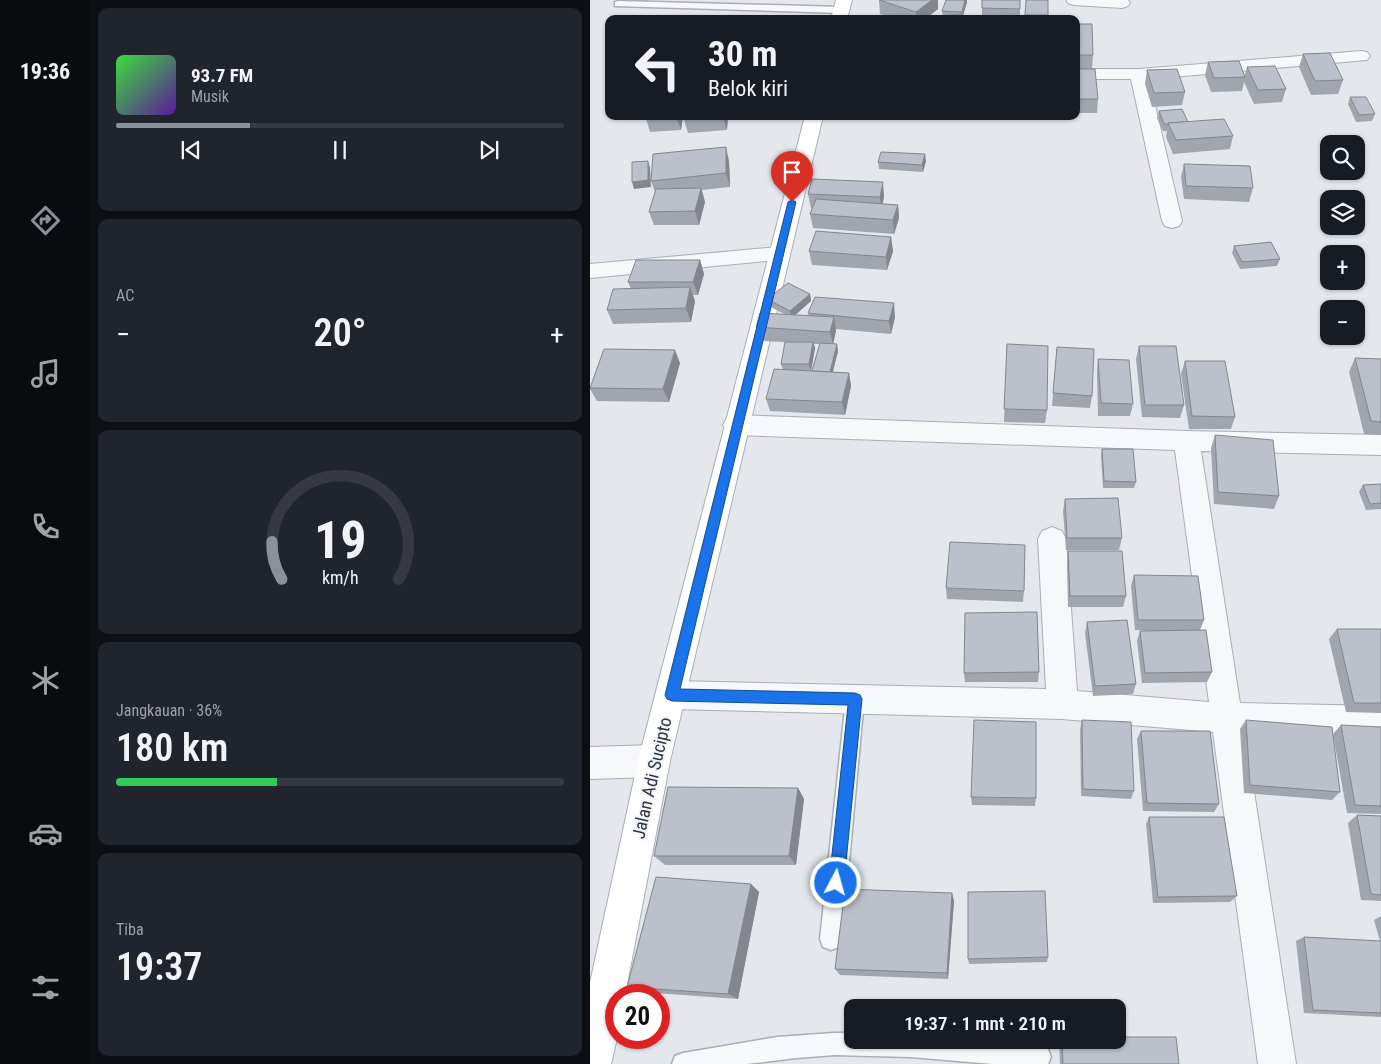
<!DOCTYPE html>
<html lang="id">
<head>
<meta charset="utf-8">
<style>
	body { margin:0; font-family:"Roboto Condensed",sans-serif; background:#20242c; color:#f1f3f6; height:100vh; display:flex; flex-direction:column; font-size:19px; white-space:nowrap }
	* { box-sizing:border-box; margin:0 }
	p { font-size:16px; color:#9ea1a6 }
	.icon { flex:none; width:28px; height:28px; fill:none; stroke:currentColor; stroke-width:2; stroke-linecap:round; stroke-linejoin:round }
	.map { position:relative; flex:1; overflow:hidden }
	.panel { display:flex; flex-direction:column; gap:8px; padding:8px; background:#0d0f14; width:500px }
	.panel>* { flex:none }
	.hud { position:absolute; left:15px; top:15px; width:475px; height:105px; border-radius:10px; box-shadow:0 1px 4px #0004; background:#171b24; color:#f1f3f6; overflow:hidden }
	.controls { position:absolute; left:730px; top:135px; display:grid; gap:10px }
	.controls a { display:grid; place-items:center; width:45px; height:45px; border-radius:10px; background:#171b24; box-shadow:0 1px 4px #0004; font-size:25px }
	.speed { position:absolute; left:15px; top:984px; display:flex; gap:10px; font-size:25px; font-weight:700; text-align:center }
	.speed>* { display:grid; place-content:center; width:65px; height:65px; border-radius:50%; background:#171b24; box-shadow:0 1px 4px #0004; line-height:1 }
	.speed .limit { border:8px solid #d22; background:#fff; color:#111 }
	.pin { position:absolute; display:grid; place-items:center; width:42px; height:42px; color:#fff; margin:-51px -21px; border-radius:50% 50% 50% 0; rotate:-45deg; box-shadow:0 0 5px #0007 }
	.pin .icon { rotate:45deg }
	.me { position:absolute; width:55px; margin:-28px; rotate:6deg; stroke-linejoin:round; filter:drop-shadow(0 0 4px #0008) }
	.turn { display:flex; align-items:center; gap:18px; height:105px; padding:0 20px; font-size:22px }
	.turn .icon { width:65px; height:65px; stroke-width:2.5 }
	.turn b { display:block; font-size:35px; line-height:42px }
	.big { font-size:38px; font-weight:600; line-height:1.1 }
	.panel .card { flex:1; display:flex; flex-direction:column; justify-content:center; gap:8px; min-width:0; padding:0 18px; border-radius:10px; background:#20242c }
	.panel .dial { align-items:center; gap:0 }
	.dial svg { height:130px; overflow:visible; fill:none; stroke:#363941; stroke-width:7; stroke-linecap:round; text-anchor:middle }
	.dial text { fill:#f1f3f6; stroke:none }
	.song { display:flex; align-items:center; gap:15px }
	.cover { width:60px; height:60px; border-radius:8px; background:linear-gradient(135deg,hsl(120 70% 55%),hsl(270 70% 35%)) }
	.played { height:5px; border-radius:2px; background:linear-gradient(90deg,#8c9099 30%,#363941 30%) }
	.keys { display:flex; justify-content:space-around; direction:ltr }
	.heat { display:flex; justify-content:space-between; align-items:center; font-size:28px; direction:ltr }
	.charge { height:8px; border-radius:4px; background:linear-gradient(90deg,#34c759 36%,#363941 0) }
	.trip { position:absolute; left:254px; top:999px; width:282px; height:50px; border-radius:10px; background:#171b24; box-shadow:0 1px 4px #0004; font-weight:600; line-height:50px; text-align:center }
	main { display:flex; flex:1; min-height:0 }
	.menu { display:flex; flex-direction:column; width:90px; justify-content:space-around; align-items:center; background:#090b0e; color:#9ea1a6 }
	.menu .icon { width:35px; height:35px }
	.menu .on { color:#8c9099 }
	.menu b { font-size:22px; color:#f1f3f6 }
	.map>svg:first-child { display:block }
	.lines { fill:none; stroke-linecap:round; stroke-linejoin:round }
	.lane-casing { stroke:#a9aeb7; stroke-width:3 }
	.street-casing { stroke:#a9aeb7; stroke-width:2 }
	.secondary-casing { stroke:#a9aeb7; stroke-width:2 }
	.lane { fill:#f7f8fa; fill-rule:evenodd }
	.street { fill:#f7f8fa; fill-rule:evenodd }
	.secondary { fill:#fff; fill-rule:evenodd }
	.wall { fill:#a1a5ae; fill-rule:evenodd }
	.shaded-wall { fill:#83868d }
	.building { fill:#bbc0ca; stroke:#83868d }
	.route { fill:#1a73e8; stroke:#114b97 }
	.labels { text-anchor:middle; stroke-width:4.5; stroke-linejoin:round; paint-order:stroke }
	.street-label { font-size:18px; fill:#2b3445; stroke:#f4f6f9 }
</style>
</head>
<body>
<main>
<nav class="menu">
<b>19:36</b>
<svg class="icon on" aria-label="directions" viewBox="0 0 24 24"><path d="M12 3l9 9-9 9-9-9zM9 14v-3h6M13 9l2 2-2 2"/></svg>
<svg class="icon" aria-label="music" viewBox="0 0 24 24"><path d="M9 18V5l10-2v13"/><circle cx="6" cy="18" r="3"/><circle cx="16" cy="16" r="3"/></svg>
<svg class="icon" aria-label="phone" viewBox="0 0 24 24"><path d="M5 4h4l2 5-3 2q2 4 5 5l2-3 5 2v4C11 20 4 13 5 4z"/></svg>
<svg class="icon" aria-label="climate" viewBox="0 0 24 24"><path d="M12 3v18M4 7l16 10M4 17L20 7"/></svg>
<svg class="icon" aria-label="car" viewBox="0 0 24 24"><path d="M5 17H2v-5l4-1 3-4h7l3 4 3 1v5h-3M9 17h6M6 11h13"/><circle cx="7" cy="17" r="2"/><circle cx="17" cy="17" r="2"/></svg>
<svg class="icon" aria-label="filters" viewBox="0 0 24 24"><path d="M4 7h16M4 17h16"/><circle cx="9" cy="7" r="2"/><circle cx="15" cy="17" r="2"/></svg>
</nav>
<section class="panel">
<div class="card">
<div class="song"><i class="cover"></i><div><b>93.7 FM</b><p>Musik</p></div></div>
<div class="played"></div>
<div class="keys"><svg class="icon" aria-label="previous" viewBox="0 0 24 24"><path d="M18 5L8 12l10 7zM5 5v14"/></svg><svg class="icon" aria-label="pause" viewBox="0 0 24 24"><path d="M8 5v14M16 5v14"/></svg><svg class="icon" aria-label="next" viewBox="0 0 24 24"><path d="M6 5l10 7-10 7zM19 5v14"/></svg></div>
</div>
<div class="card"><p>AC</p>
<div class="heat"><a>−</a><b class="big">20°</b><a>+</a></div>
</div>
<div class="card dial"><svg viewBox="0 0 100 80">
<path d="M14 69A42 42 0 1 1 86 69"/>
<path d="M14 69A42 42 0 0 1 8 46" stroke="#8c9099"/>
<text x="50" y="56" font-size="32" font-weight="700">19</text>
<text x="50" y="72" font-size="11">km/h</text>
</svg></div>
<div class="card"><p>Jangkauan · 36%</p><b class="big">180 km</b><div class="charge"></div></div>
<div class="card"><p>Tiba</p><b class="big">19:37</b></div>
</section>
<div class="map">
<svg width="791" height="1064" viewBox="0 0 791 1064">
	<rect width="100%" height="100%" fill="#e4e7ec"/>
	<g class="lines">
		<g class="lane-casing">
			<g id="lane">
				<path d="M28,1L251,7L256,10L251,13L25,6V2Z"/>
				<path d="M265,690L271,693L274,699L252,939L249,947L241,950L233,947L230,939L256,699L259,693Z"/>
				<path d="M244,1033H262V1040H388L450,1046L458,1049L461,1057L458,1064H402L321,1057L244,1055L206,1058L157,1064H82L85,1056L93,1053L187,1037Z"/>
			</g>
		</g>
		<g class="street-casing">
			<g id="street">
				<path d="M476,0H538L540,3L538,6L532,8L484,5L478,3Z"/>
				<path d="M771,51L777,52L780,56L777,60L559,79L592,221L589,226L582,228L575,226L572,221L541,79H486V69H549Z"/>
				<path d="M189,247L197,249L200,254L197,259L0,278V264Z"/>
				<path d="M146,415L597,431L791,435V455L611,451L650,703L791,706V736L655,733L706,1064H668L623,732L472,719L82,709L71,705L67,695L71,685L82,681L456,689L448,539L452,531L462,527L472,531L476,539L487,691L619,702L585,450L146,435L137,432L133,425L137,418Z"/>
				<path d="M64,745L75,750L80,761L75,772L64,777L0,779V747Z"/>
			</g>
		</g>
		<g class="secondary-casing">
			<g id="secondary">
				<path d="M246,0H262L257,19H241Z"/>
				<path d="M215,116H233L80,761L35,995H26L27,1038L21,1064H0V983L48,761Z"/>
			</g>
		</g>
		<use href="#lane" class="lane"/>
		<use href="#street" class="street"/>
		<use href="#secondary" class="secondary"/>
	</g>
	<g class="wall">
		<path d="M289,0L348,9L335,19H307L290,14Z"/>
		<path d="M430,0V19H392V8Z"/>
		<path d="M436,0H458L457,19H435Z"/>
		<path d="M377,2L373,15L360,18L353,17L352,11Z"/>
		<path d="M486,24L503,55L502,69L486,68Z"/>
		<path d="M713,54L753,80L748,94L721,95L709,67Z"/>
		<path d="M618,62L655,75L657,67L696,89L692,102L664,104L654,82L652,91L621,92L615,75Z"/>
		<path d="M486,69L508,99L507,113H486Z"/>
		<path d="M557,70L595,92L592,105L562,107L555,84Z"/>
		<path d="M760,97L785,114L782,121L766,122L758,104Z"/>
		<path d="M569,111L598,122L643,136L640,149L583,154L576,137L577,131H573L567,118Z"/>
		<path d="M56,116H93L91,130L60,132L56,118Z"/>
		<path d="M138,116L137,130L98,133L94,119Z"/>
		<path d="M227,116H250L249,120L228,119Z"/>
		<path d="M259,116H294V117Z"/>
		<path d="M139,161L140,187L112,190L115,202L109,225H64L59,212L65,192L61,181Z"/>
		<path d="M336,161L333,172L289,169L288,162Z"/>
		<path d="M594,164L663,188L659,202L594,199L591,177Z"/>
		<path d="M218,194L294,196L293,204L308,205L309,218L304,234L223,228L220,214L222,208H221Z"/>
		<path d="M301,237L303,251L297,270L222,265L219,251Z"/>
		<path d="M644,246L690,259L687,266L650,269L642,253Z"/>
		<path d="M110,260L114,274L108,295H103L105,301L101,322L23,324L17,310L41,289L38,282Z"/>
		<path d="M220,294L221,301L205,315L219,316L218,313L305,317L301,334L246,329L243,344H247L248,351L243,372L259,373L261,386L255,415L180,411L176,399L193,370L191,364L195,342L170,341L166,327L196,315L179,306L177,299ZM224,344H230L222,371H221L225,348Z"/>
		<path d="M417,344L457,410L455,423L414,422Z"/>
		<path d="M549,346L594,405L590,418L552,417L546,359Z"/>
		<path d="M467,347L502,396L500,408L462,406Z"/>
		<path d="M765,358L791,359V435L774,434L759,372Z"/>
		<path d="M508,359L543,404L540,416H508L507,372Z"/>
		<path d="M595,361L645,417L641,429H599L591,374Z"/>
		<path d="M90,363L79,402L7,401L0,389V387Z"/>
		<path d="M625,435L689,496L684,509L624,504L621,448Z"/>
		<path d="M512,449L546,482L544,488H513L511,455Z"/>
		<path d="M791,484V509L776,510L769,492L773,485Z"/>
		<path d="M475,499L532,538L529,550H476L473,511Z"/>
		<path d="M478,551L536,596L533,607H478L477,562Z"/>
		<path d="M544,575L614,620L610,630L622,672L617,682L552,683L547,641L550,631H565L545,630L541,586Z"/>
		<path d="M356,588L434,591L433,602L357,599Z"/>
		<path d="M497,622L546,684L543,694L503,696L495,633Z"/>
		<path d="M747,629L791,630V713L756,712L739,639Z"/>
		<path d="M449,672L448,682H375L374,673Z"/>
		<path d="M492,720L544,791L541,799L491,796L490,730Z"/>
		<path d="M656,720L750,792L742,800L654,793L650,729Z"/>
		<path d="M751,725L791,727V814L757,813L743,734Z"/>
		<path d="M551,731L629,804L624,812L553,811L547,739Z"/>
		<path d="M208,788L214,799L206,865H75L64,856Z"/>
		<path d="M381,797L446,798L445,806L382,805Z"/>
		<path d="M767,815L791,816V901L771,900L758,823Z"/>
		<path d="M559,817L647,896L640,902L563,903L556,824Z"/>
		<path d="M161,884L169,892L148,999L51,992L37,987Z"/>
		<path d="M362,893L364,901L358,979L250,975L245,969Z"/>
		<path d="M791,916V1017L714,1013L706,941L714,937L790,941L784,920Z"/>
		<path d="M458,957L457,962L379,964L378,959Z"/>
		<path d="M470,1040H528L589,1064H470L469,1041Z"/>
	</g>
	<g class="shaded-wall">
		<path d="M342,0H348V9L335,19H326V12Z"/>
		<path d="M375,0H377V2L372,19V12Z"/>
		<path d="M87,116H93L91,130L86,117Z"/>
		<path d="M133,116H138L137,130L133,117Z"/>
		<path d="M152,116H170L152,118Z"/>
		<path d="M136,147L139,161L140,187L136,173Z"/>
		<path d="M335,154L336,161L333,172L332,165Z"/>
		<path d="M58,161L60,168L61,187L44,189L42,182Z"/>
		<path d="M293,182L294,196L291,211L290,197Z"/>
		<path d="M111,188L115,202L109,225L105,211Z"/>
		<path d="M308,205L309,218L304,234L303,220Z"/>
		<path d="M301,237L303,251L297,270L296,257Z"/>
		<path d="M110,260L114,274L108,295L103,282Z"/>
		<path d="M100,287L105,301L101,322L96,308Z"/>
		<path d="M220,294L221,301L202,318L200,311Z"/>
		<path d="M304,303L305,317L301,334L299,321Z"/>
		<path d="M244,317L246,331L243,345L240,332Z"/>
		<path d="M223,342L225,348L221,371L219,364Z"/>
		<path d="M247,344L248,351L240,382L239,376Z"/>
		<path d="M85,350L90,363L79,402L73,389Z"/>
		<path d="M259,373L261,386L255,415L252,402Z"/>
		<path d="M208,788L214,799L206,865L199,856Z"/>
		<path d="M161,884L169,892L148,999L138,994Z"/>
		<path d="M362,893L364,901L358,979L357,973Z"/>
	</g>
	<g class="building">
		<path d="M289,0H342L326,12Z"/>
		<path d="M356,0H375L372,12L352,11Z"/>
		<path d="M392,0H430V9L392,8Z"/>
		<path d="M436,0H458V15H435Z"/>
		<rect x="360" y="15" width="13" height="4"/>
		<path d="M427,17V19L392,18Z"/>
		<path d="M486,24H502L503,55H486Z"/>
		<path d="M740,53L753,80L725,81L713,54Z"/>
		<path d="M649,61L655,77L624,78L618,62Z"/>
		<path d="M685,66L696,89L668,90L657,67Z"/>
		<path d="M486,69H505L508,99H486Z"/>
		<path d="M587,69L595,92L564,93L557,70Z"/>
		<path d="M760,97H776L785,114L769,115Z"/>
		<path d="M592,109L598,122L578,123L579,124H574L569,111Z"/>
		<path d="M56,116H87L56,118Z"/>
		<path d="M95,116H133L94,119Z"/>
		<path d="M634,119L643,136L586,140L578,123Z"/>
		<path d="M136,147V173L61,181L63,154Z"/>
		<path d="M291,152L335,154L332,165L288,162Z"/>
		<path d="M58,161V180L42,182V162Z"/>
		<path d="M594,164L660,166L663,188L596,186Z"/>
		<path d="M222,179L293,182L290,197L218,194Z"/>
		<path d="M111,188L105,211L59,212L66,189Z"/>
		<path d="M226,199L308,205L303,220L220,214Z"/>
		<path d="M226,231L301,237L296,257L219,251Z"/>
		<path d="M681,242L690,259L652,262L644,246Z"/>
		<path d="M46,260H110L103,282H38Z"/>
		<path d="M198,283L220,294L200,311L177,299Z"/>
		<path d="M100,287L96,308L17,310L23,289Z"/>
		<path d="M225,297L304,303L299,321L218,313Z"/>
		<path d="M170,313L244,317L240,332L166,327Z"/>
		<path d="M195,342H223L219,364H191Z"/>
		<path d="M230,343L247,344L240,372L222,371Z"/>
		<path d="M417,344L458,346L457,410L414,409Z"/>
		<path d="M549,346H586L594,405H555Z"/>
		<path d="M467,347L504,349L502,396L463,393Z"/>
		<path d="M14,349L85,350L73,389L0,388Z"/>
		<path d="M765,358L791,359V422L781,421Z"/>
		<path d="M508,359L539,360L543,404L511,403Z"/>
		<path d="M595,361H635L645,417L602,416Z"/>
		<path d="M184,369L259,373L252,402L176,399Z"/>
		<path d="M625,435L683,440L689,496L628,492Z"/>
		<path d="M512,449H543L546,482L514,481Z"/>
		<path d="M791,484V503L780,504L773,485Z"/>
		<path d="M528,498L532,538H477L475,499Z"/>
		<path d="M360,542L435,545L434,591L356,588Z"/>
		<path d="M478,551H532L536,596H480Z"/>
		<path d="M544,575L608,576L614,620H548Z"/>
		<path d="M447,612L449,672L374,673L375,613Z"/>
		<path d="M537,620L546,684L505,686L497,622Z"/>
		<path d="M747,629H791V703H764Z"/>
		<path d="M616,630L622,672L555,673L550,631Z"/>
		<path d="M384,720L446,722V798L381,797Z"/>
		<path d="M492,720L541,722L544,791L493,789Z"/>
		<path d="M656,720L742,727L750,792L660,785Z"/>
		<path d="M751,725L791,727V806L765,805Z"/>
		<path d="M551,731H620L629,804L557,803Z"/>
		<path d="M78,787L208,788L199,856H64Z"/>
		<path d="M767,815L791,816V895L781,894Z"/>
		<path d="M559,817H634L647,896L568,897Z"/>
		<path d="M66,877L161,884L138,994L37,987Z"/>
		<path d="M255,889L362,893L357,973L245,969Z"/>
		<path d="M455,891L458,957L378,959V892Z"/>
		<path d="M714,937L791,941V1013L723,1010Z"/>
		<path d="M528,1037H586L589,1064H473L472,1040H528Z"/>
	</g>
	<path class="route" d="M202,200L206,202L90,689L265,693L270,695L272,699L254,883L252,888L246,890L241,888L239,883L258,705L82,701L77,699L75,695L198,202Z"/>
	<g class="labels">
		<g class="street-label">
			<text transform="translate(62 778) rotate(-77)" y="6">Jalan Adi Sucipto</text>
		</g>
	</g>
</svg>
<div class="controls">
<a><svg class="icon" aria-label="search" viewBox="0 0 24 24"><circle cx="10" cy="10" r="6"/><path d="M15 15l6 6"/></svg></a>
<a><svg class="icon" aria-label="layers" viewBox="0 0 24 24"><path d="M12 4l9 5-9 5-9-5zM3 14l9 5 9-5"/></svg></a>
<a>+</a>
<a>−</a>
</div>
<div class="speed"><div class="limit">20</div></div>
<div class="pin" style="left:202px;top:202px;background:#d93025"><svg class="icon" aria-label="arrive" viewBox="0 0 24 24"><path d="M6 21V4h12l-3 4 3 4H6"/></svg></div>
<svg class="me" style="left:246px;top:883px" viewBox="-20 -20 40 40"><circle r="17" fill="#1a73e8" stroke="#fff" stroke-width="3"/><path d="M0-11L8 9 0 5-8 9z" fill="#fff"/></svg>
<div class="trip">19:37 · 1 mnt · 210 m</div>
<div class="hud">
<div class="turn"><svg class="icon" aria-label="left" viewBox="0 0 24 24"><path d="M17 20v-9H6M10 6l-5 5 5 5"/></svg><div><b>30 m</b>Belok kiri</div></div>
</div>
</div>
</main>
</body>
</html>
